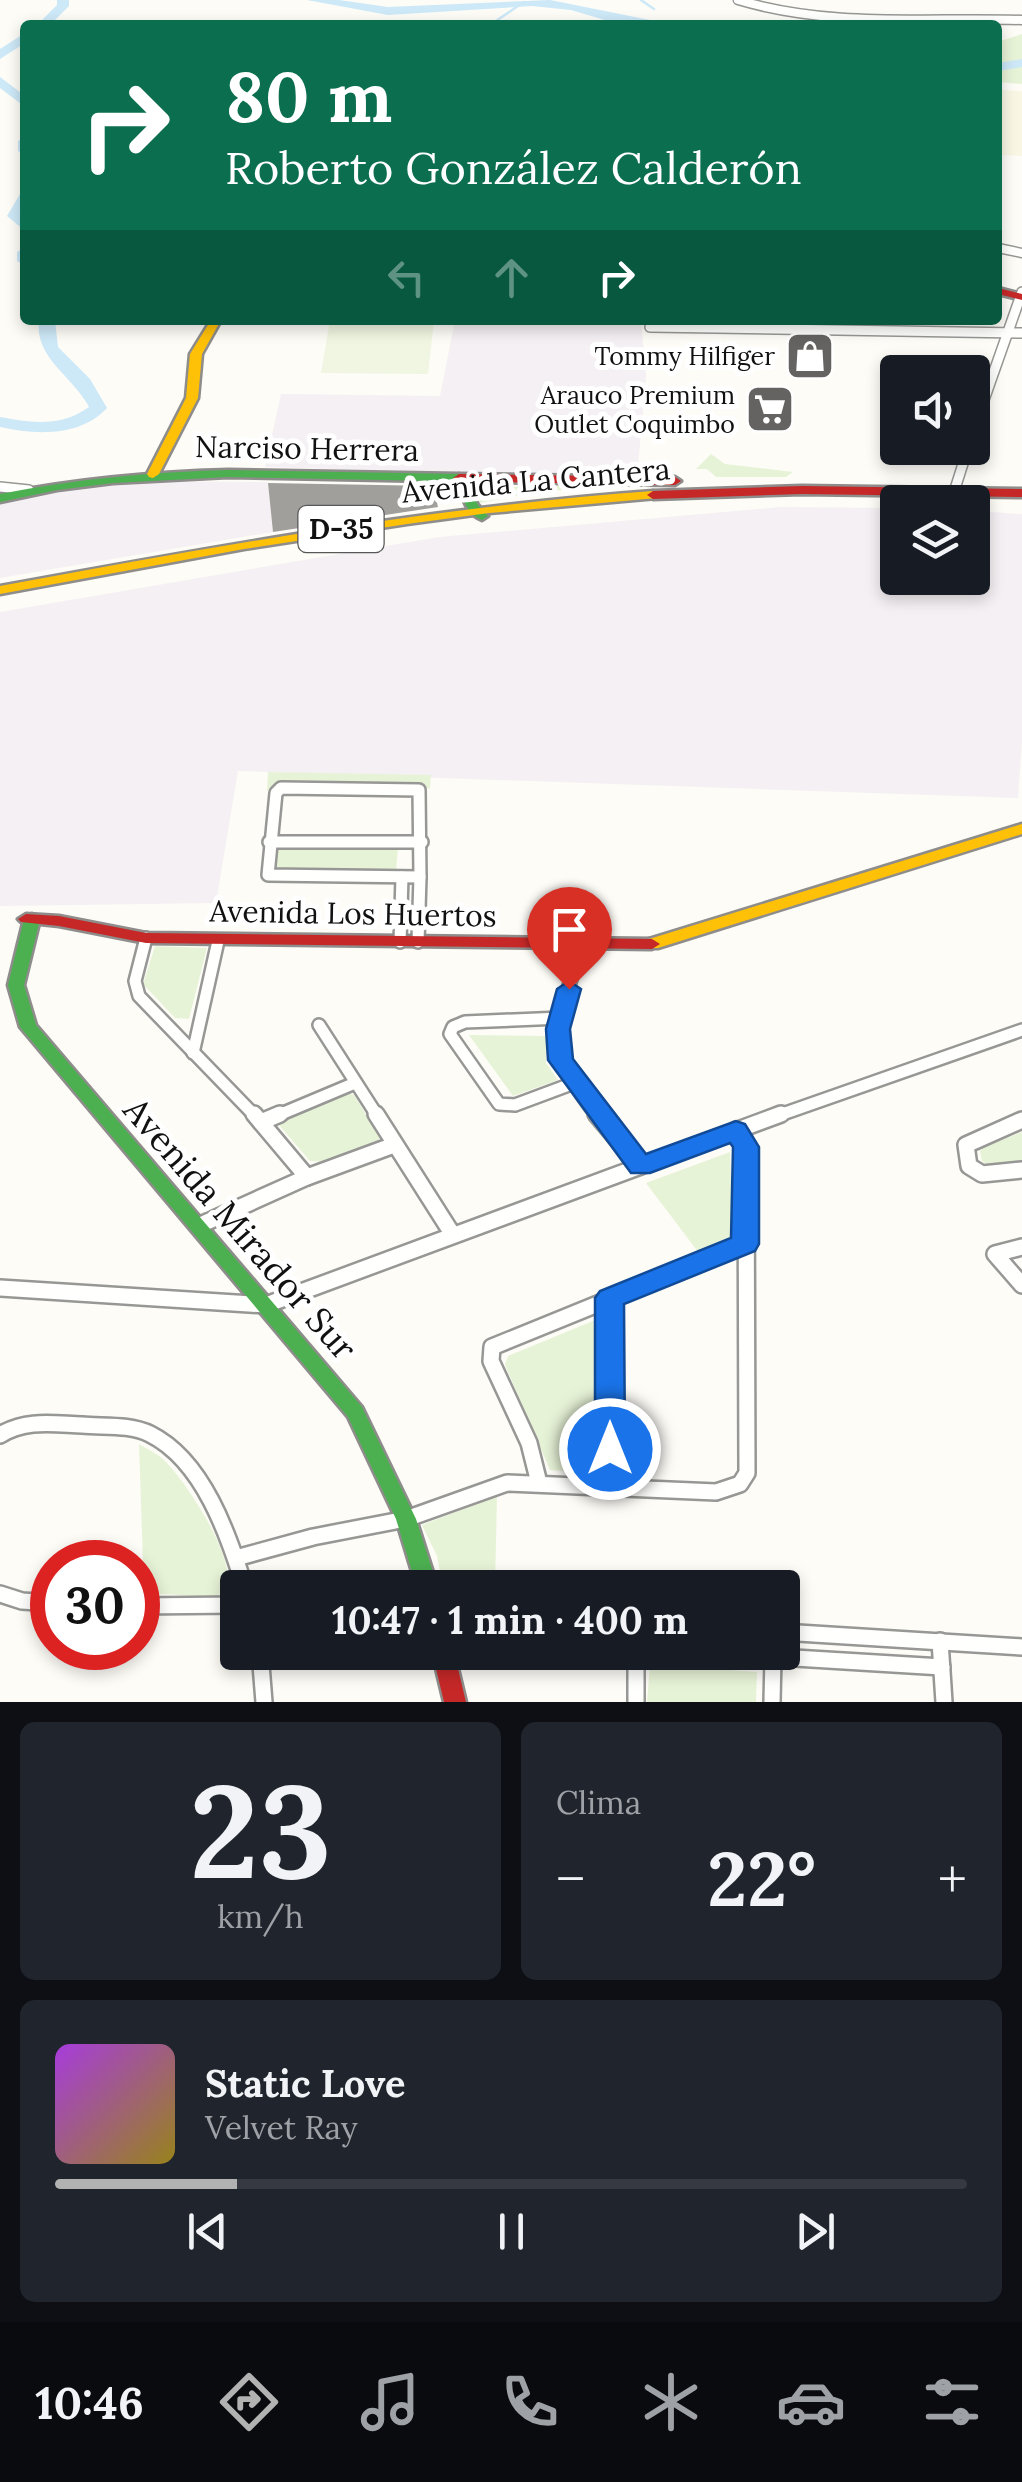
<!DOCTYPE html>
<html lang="es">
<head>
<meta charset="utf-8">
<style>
	body { margin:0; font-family:Lora,serif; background:#20242c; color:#f1f3f6; height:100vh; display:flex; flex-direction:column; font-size:38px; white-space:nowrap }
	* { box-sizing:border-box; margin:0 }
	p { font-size:32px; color:#9ea1a6 }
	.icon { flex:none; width:55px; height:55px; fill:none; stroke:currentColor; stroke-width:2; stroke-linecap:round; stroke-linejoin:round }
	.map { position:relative; height:1702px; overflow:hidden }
	.details { display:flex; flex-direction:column; gap:20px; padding:20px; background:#0d0f14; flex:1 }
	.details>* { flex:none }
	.guide { position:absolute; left:20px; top:20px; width:982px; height:305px; border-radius:10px; box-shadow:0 5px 15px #0003; background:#0b6e4f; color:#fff; overflow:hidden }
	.controls { position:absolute; left:880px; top:355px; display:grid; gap:20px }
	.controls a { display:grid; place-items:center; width:110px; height:110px; border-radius:10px; background:#171b24; box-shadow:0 5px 15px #0003; font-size:50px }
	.speed { position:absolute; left:30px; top:1540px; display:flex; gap:20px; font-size:50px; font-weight:700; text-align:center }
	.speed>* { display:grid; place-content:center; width:130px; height:130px; border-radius:50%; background:#171b24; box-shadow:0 5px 15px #0003; line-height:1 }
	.speed .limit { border:15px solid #d22; background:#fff; color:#111 }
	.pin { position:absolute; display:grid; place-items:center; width:85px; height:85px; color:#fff; margin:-102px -42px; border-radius:50% 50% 50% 0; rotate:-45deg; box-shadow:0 0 10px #0007 }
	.pin .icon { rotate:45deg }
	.me { position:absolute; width:110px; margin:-55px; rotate:0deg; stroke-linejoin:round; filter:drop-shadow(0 0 8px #0008) }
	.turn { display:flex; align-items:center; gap:35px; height:210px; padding:0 40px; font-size:45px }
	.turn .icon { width:130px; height:130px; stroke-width:2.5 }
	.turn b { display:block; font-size:70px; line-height:85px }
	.lanes { display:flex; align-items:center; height:95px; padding:0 40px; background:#0003; justify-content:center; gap:50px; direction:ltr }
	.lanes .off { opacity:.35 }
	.big { font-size:75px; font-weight:700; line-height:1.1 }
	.details .card { flex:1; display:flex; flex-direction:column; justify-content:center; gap:15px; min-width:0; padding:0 35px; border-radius:15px; background:#20242c }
	.details .dial { align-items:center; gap:0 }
	.dial b { font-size:130px; line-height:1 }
	.song { display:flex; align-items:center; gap:30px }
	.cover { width:120px; height:120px; border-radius:15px; background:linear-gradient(135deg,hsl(280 70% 55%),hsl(50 70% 35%)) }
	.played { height:10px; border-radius:5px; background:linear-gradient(90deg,#b2b2b3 20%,#363941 20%) }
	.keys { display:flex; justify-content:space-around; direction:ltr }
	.heat { display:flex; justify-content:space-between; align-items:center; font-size:55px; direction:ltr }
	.details .tiles { flex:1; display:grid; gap:20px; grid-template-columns:1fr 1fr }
	.card:last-child { grid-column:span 2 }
	.trip { position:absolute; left:220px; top:1570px; width:580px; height:100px; border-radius:10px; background:#171b24; box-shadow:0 5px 15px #0003; font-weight:700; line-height:100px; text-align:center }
	.menu { display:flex; height:160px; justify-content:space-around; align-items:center; background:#090b0e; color:#9ea1a6 }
	.menu .icon { width:70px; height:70px }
	.menu .active { color:#b2b2b3 }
	.menu b { font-size:45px; color:#f1f3f6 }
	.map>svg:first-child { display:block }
	.industrial { fill:#f5f0f3 }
	.farmland { fill:#f9f7e4 }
	.green { fill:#e7f3d7 }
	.pitch { fill:#f0f6e1 }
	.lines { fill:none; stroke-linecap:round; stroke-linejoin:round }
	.stream { stroke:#cde8f7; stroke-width:2.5 }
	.river { fill:#cde8f7; fill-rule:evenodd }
	.building { fill:#a19f9c }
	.street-far3-casing { stroke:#979795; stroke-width:11 }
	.street-far2-casing { stroke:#979795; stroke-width:12 }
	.street-far1-casing { stroke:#979795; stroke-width:16 }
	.street-casing { stroke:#979795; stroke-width:20 }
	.fast-casing { stroke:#8e8d8b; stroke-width:5 }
	.slow-casing { stroke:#8e8d8b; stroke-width:5 }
	.jam-casing { stroke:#8e8d8b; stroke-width:5 }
	.street-far3 { stroke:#fffffe; stroke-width:8 }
	.street-far2 { stroke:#fffffe; stroke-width:9 }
	.street-far1 { stroke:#fffffe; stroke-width:11 }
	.street { stroke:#fffffe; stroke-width:15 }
	.fast { fill:#4caf50; fill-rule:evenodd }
	.slow { fill:#ffc107; fill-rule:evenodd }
	.jam { fill:#c62828; fill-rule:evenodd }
	.route { fill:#1a73e8; stroke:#114b97; stroke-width:2.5 }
	.labels { text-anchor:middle; stroke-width:10; stroke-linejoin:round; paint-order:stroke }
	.far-poi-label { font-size:25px; fill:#111; stroke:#fff; text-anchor:end }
	.shield { fill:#fff; stroke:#585858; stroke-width:2.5 }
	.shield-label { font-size:28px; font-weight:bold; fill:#111 }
	.street-label { font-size:30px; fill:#111; stroke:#fff }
	.near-street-label { font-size:35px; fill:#111; stroke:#fff }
</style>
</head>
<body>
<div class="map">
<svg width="1022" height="1702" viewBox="0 0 1022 1702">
	<rect width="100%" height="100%" fill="#fdfcf7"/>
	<g class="industrial">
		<path d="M455,320H641L646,376L637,478L265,467L281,394L440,396Z"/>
		<path d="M133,481L268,482L273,532L0,578V504L71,485Z"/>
		<path d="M781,507L897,508L898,578H972L973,511L1022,514V741L1018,798L238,771L216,903L0,906V612L439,537Z"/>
	</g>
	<path class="farmland" d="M998,90L1022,91V156L998,155Z"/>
	<g class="green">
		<path d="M1022,34V84L998,82V42Z"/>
		<path d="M711,454L725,464L793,472L786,477H716L707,469H696Z"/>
		<path d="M640,484L535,492L476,504L471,488Z"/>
		<path d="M268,772L431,775L430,789L413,782H285L267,791Z"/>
		<path d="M276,848H398L396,871H273Z"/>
		<path d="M155,946L207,948L189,1019L175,1018L143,984Z"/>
		<path d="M469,1035L546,1036V1063L558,1080L513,1096Z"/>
		<path d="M345,1093L354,1095L380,1137L378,1143L330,1162L310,1161L279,1125L284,1118Z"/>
		<path d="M1022,1132V1163L989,1166L982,1161L980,1151L984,1147Z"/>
		<path d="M730,1152L733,1237L699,1253L646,1183Z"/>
		<path d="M600,1318V1474L550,1470L505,1365L508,1356Z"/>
		<path d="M139,1444C147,1449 158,1454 165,1461C186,1482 241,1563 225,1592L213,1597L144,1593Z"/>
		<path d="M497,1496L495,1587H443L437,1556L422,1525Z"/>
		<path d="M650,1664L757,1672L756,1702H647Z"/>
	</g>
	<path class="pitch" d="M330,320H434L428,374L321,373Z"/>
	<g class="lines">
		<g class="stream">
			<path d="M641,0L654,9"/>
			<path d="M490,25L524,2"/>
		</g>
		<g class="river">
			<path d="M57,0H69V6L50,25H37L57,5Z"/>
			<path d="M307,0H339L388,7L550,0L675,25L615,23L571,10L532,6L388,15Z"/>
			<path d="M25,33V43L0,59V49Z"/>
			<path d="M1022,59V67L998,71V63Z"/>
			<path d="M0,77L25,96V107L0,88Z"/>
			<path d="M25,137V155L18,151V141Z"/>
			<path d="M25,193V231L7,216L20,194Z"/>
			<path d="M25,247V266L17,261V252Z"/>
			<path d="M39,320H55L58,347L90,379L107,408C80,437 36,435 0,427V417C31,423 62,427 89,407C73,376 34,358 39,320Z"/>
		</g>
	</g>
	<path class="building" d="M268,483L433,486L438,507L273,532Z"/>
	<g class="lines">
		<g class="street-far3-casing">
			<g id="street-far3">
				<path d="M738,0C832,28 925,17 1022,20"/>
				<path d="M998,248L1022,253"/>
			</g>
		</g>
		<g class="street-far2-casing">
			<g id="street-far2">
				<path d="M650,327L1022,333"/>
				<path d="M972,434L1022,292"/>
				<path d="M0,487L29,490"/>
				<path d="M954,492L968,448"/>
			</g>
		</g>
		<g class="street-far1-casing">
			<g id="street-far1">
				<path d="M281,788L419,790L420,877L268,875L276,793Z"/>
				<path d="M269,842H422"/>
				<path d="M146,938L135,981L139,996L256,1117"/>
				<path d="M400,942L402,877"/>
				<path d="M418,942L420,877"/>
				<path d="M582,945C557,1025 541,1045 598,1117"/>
				<path d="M561,1018L465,1022L453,1027L450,1034L499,1104L515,1105L574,1083"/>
				<path d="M319,1025L378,1117"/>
				<path d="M193,1053L218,941"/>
				<path d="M274,1117L355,1083"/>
				<path d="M774,1117L1022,1030"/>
			</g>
		</g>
		<g class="street-casing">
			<g id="street">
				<path d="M254,1114L307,1177"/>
				<path d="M376,1114L453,1235"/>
				<path d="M596,1114L640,1166"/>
				<path d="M1022,1120L966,1145L969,1166L982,1174L1022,1170"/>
				<path d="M261,1122L280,1114"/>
				<path d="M198,1226L307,1177L394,1145"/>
				<path d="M1022,1247L995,1254L1022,1285"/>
				<path d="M0,1288L266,1305L781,1114"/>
				<path d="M609,1299L610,1487"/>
				<path d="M0,1435C26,1419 53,1424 82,1425C104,1427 130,1424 150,1434C204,1461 228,1535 245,1588"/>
				<path d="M539,1483L529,1443L491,1361L492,1347L745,1244"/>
				<path d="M236,1558L313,1537L406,1519L507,1483L716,1492L740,1484L747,1473L746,1147L736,1130"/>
				<path d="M0,1594L22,1601L52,1603"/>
				<path d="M138,1606L238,1605"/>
				<path d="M782,1632L1022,1647"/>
				<path d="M940,1641L944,1702"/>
				<path d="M260,1652L264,1702"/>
				<path d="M636,1652V1702"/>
				<path d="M697,1652L942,1667"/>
				<path d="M772,1702L773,1657"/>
			</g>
		</g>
		<g class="fast-casing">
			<g id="fast">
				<path d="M228,470L459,474L465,478L455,482L469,487L478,505L488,516L482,520C469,515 465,504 460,492L434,481L228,477L113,483L57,490L0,502V494C76,479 151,472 228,470Z"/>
				<path d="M32,914L40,919L24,985L36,1025L362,1407L416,1519L438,1588H417L396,1519L348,1417L20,1027L8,985L24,919Z"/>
			</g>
		</g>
		<g class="slow-casing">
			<g id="slow">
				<path d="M211,320H221L202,354L198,398L159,474L153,478L149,477L147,474L186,398L190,354Z"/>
				<path d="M653,491L659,495L657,498L489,513L407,524L244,549L0,594V586C217,546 433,507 653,491Z"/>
				<path d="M1022,824V834L658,948H646L644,944L646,940Z"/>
			</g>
		</g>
		<g class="jam-casing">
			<g id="jam">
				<path d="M998,288L1022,294V300L998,294Z"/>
				<path d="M459,474L675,477L681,481L675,485L488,482L465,494L459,490L471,482L455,481L453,478Z"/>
				<path d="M802,486L1022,489V497L802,494L653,499L647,495L653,491Z"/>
				<path d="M26,914L59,916L146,933L652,939L660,944L652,949L146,943L59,926L21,922L18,919Z"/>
				<path d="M432,1652H454L466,1702H444Z"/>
			</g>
		</g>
		<use href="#street-far3" class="street-far3"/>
		<use href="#street-far2" class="street-far2"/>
		<use href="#street-far1" class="street-far1"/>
		<use href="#street" class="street"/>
		<use href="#fast" class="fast"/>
		<use href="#slow" class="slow"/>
		<use href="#jam" class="jam"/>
	</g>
	<path class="route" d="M569,981L581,989L570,1029L573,1059L646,1154L736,1121L745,1124L759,1147V1244L755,1251L624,1304L625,1449L620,1458L610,1461L599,1458L595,1449V1298L600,1291L731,1238L733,1147L730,1143L650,1173H631L548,1060L546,1029L557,989Z"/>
	<defs>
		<g id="shop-square" transform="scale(2.5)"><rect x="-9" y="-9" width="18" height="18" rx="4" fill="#646362" stroke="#fff"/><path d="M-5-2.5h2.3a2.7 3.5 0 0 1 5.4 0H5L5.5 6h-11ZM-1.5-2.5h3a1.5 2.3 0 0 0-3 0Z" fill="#fff"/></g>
		<g id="supermarket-square" transform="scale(2.5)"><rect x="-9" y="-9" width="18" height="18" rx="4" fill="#646362" stroke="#fff"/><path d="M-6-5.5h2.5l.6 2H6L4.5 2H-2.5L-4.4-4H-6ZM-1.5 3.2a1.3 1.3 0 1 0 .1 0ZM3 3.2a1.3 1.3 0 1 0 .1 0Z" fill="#fff"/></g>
	</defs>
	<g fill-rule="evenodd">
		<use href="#shop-square" x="810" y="356"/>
		<use href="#supermarket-square" x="770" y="409"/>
	</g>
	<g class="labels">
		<g class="far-poi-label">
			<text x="775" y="365">Tommy Hilfiger</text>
			<text x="735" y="404">Arauco Premium<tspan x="735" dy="29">Outlet Coquimbo</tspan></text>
		</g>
		<rect class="shield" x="298.5" y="506" width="85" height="46" rx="8"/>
		<g class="shield-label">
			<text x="341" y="539">D-35</text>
		</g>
		<g class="street-label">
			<text transform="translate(307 449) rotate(1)" y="10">Narciso Herrera</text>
			<text transform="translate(536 481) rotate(-5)" y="10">Avenida La Cantera</text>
			<text transform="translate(353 914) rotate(1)" y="10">Avenida Los Huertos</text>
		</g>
		<g class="near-street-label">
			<text transform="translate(240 1229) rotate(49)" y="12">Avenida Mirador Sur</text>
		</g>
	</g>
</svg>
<div class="controls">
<a><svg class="icon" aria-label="sound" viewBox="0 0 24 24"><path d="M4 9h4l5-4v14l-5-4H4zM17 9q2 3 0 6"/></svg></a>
<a><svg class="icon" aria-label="layers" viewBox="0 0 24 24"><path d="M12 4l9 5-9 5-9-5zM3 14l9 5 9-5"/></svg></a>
</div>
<div class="speed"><div class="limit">30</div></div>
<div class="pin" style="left:569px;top:989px;background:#d93025"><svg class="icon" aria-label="arrive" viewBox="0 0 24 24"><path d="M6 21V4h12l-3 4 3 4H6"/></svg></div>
<svg class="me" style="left:610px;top:1449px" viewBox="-20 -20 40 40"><circle r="17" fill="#1a73e8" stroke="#fff" stroke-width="3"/><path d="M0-11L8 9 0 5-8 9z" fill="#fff"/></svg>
<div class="trip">10:47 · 1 min · 400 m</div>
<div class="guide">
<div class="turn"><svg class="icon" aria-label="right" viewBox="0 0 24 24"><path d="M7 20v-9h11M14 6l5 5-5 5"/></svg><div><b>80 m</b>Roberto González Calderón</div></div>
<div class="lanes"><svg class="icon off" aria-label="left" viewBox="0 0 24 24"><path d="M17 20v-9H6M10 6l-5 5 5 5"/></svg><svg class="icon off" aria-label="ahead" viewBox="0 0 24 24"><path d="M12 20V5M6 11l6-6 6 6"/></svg><svg class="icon" aria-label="right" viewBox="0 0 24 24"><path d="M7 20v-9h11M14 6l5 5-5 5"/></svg></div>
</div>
</div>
<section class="details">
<div class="tiles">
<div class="card dial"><b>23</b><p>km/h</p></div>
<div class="card"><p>Clima</p>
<div class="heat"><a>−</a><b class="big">22°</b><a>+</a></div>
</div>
<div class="card">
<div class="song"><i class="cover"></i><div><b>Static Love</b><p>Velvet Ray</p></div></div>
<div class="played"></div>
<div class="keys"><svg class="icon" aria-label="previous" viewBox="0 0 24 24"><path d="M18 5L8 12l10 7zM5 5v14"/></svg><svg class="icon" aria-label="pause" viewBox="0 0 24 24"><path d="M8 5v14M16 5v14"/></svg><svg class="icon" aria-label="next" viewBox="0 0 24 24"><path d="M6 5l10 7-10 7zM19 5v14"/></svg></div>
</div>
</div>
</section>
<nav class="menu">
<b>10:46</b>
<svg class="icon active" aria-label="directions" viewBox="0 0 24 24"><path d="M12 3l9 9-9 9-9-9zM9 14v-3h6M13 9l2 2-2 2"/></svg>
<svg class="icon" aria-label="music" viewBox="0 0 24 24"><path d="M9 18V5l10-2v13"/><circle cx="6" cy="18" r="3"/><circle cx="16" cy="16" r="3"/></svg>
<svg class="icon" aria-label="phone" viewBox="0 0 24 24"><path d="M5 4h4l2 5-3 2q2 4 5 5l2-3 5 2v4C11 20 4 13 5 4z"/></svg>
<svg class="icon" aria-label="climate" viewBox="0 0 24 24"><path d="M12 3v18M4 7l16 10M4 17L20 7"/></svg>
<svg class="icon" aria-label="car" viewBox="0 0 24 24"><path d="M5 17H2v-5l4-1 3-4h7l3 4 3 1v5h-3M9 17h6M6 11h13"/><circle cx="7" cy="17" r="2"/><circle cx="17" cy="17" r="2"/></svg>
<svg class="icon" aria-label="filters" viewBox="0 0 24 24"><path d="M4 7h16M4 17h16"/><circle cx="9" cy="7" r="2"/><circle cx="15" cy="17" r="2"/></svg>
</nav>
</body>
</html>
